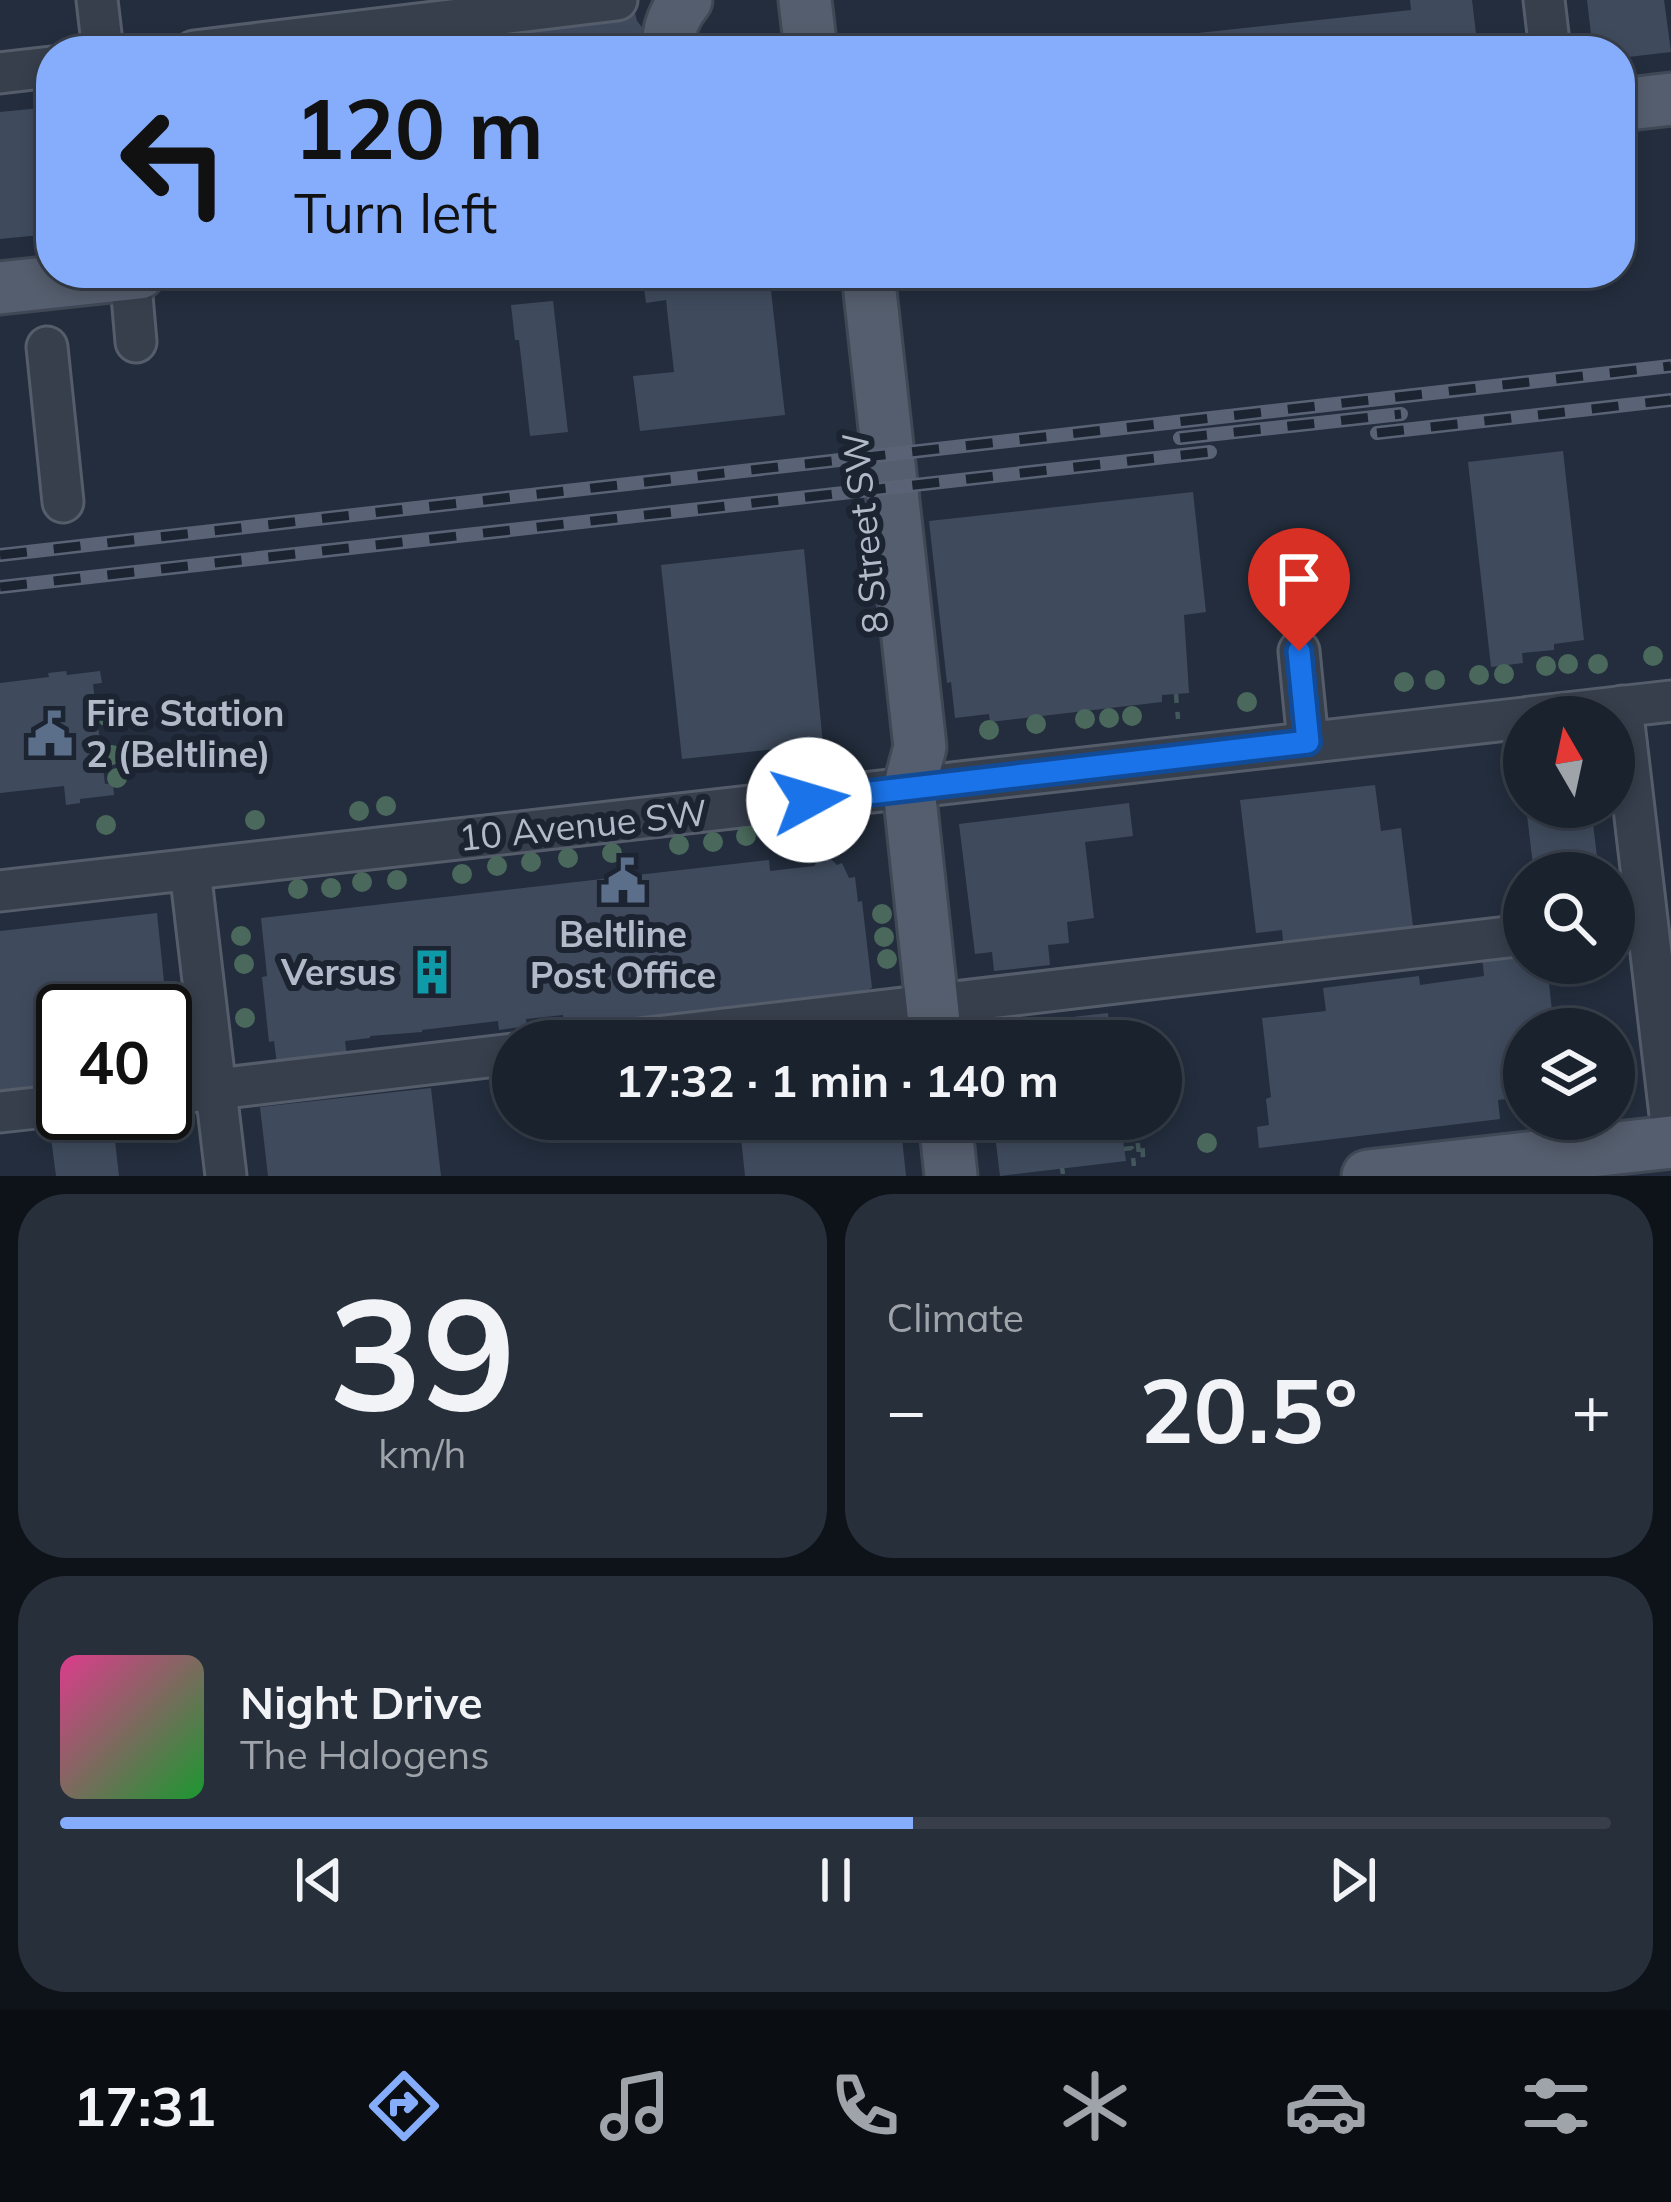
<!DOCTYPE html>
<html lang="en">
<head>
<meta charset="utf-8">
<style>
	body { margin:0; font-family:Mulish,sans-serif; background:#272f3a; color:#f1f3f6; height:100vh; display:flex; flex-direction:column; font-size:45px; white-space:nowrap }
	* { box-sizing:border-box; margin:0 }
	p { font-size:39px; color:#9fa4aa }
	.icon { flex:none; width:66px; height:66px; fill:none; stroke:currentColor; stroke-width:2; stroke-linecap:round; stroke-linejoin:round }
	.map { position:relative; height:1176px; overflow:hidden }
	.details { display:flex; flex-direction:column; gap:18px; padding:18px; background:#0e1319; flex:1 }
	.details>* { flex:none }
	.banner { position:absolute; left:36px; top:36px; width:1599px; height:252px; border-radius:48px; box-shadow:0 6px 18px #0003,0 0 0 3px #383f4a; background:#86adfb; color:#111; overflow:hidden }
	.needle { width:78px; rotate:351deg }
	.controls { position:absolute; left:1503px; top:696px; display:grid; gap:24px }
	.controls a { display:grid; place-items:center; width:132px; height:132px; border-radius:50%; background:#1a222e; box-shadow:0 6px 18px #0003,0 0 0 3px #383f4a; font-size:60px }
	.speed { position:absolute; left:36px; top:984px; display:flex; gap:24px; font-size:60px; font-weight:700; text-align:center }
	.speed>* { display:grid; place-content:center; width:156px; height:156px; border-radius:50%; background:#1a222e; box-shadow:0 6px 18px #0003,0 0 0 3px #383f4a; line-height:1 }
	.speed .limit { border:6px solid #111; border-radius:18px; background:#fff; color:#111 }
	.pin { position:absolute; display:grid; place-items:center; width:102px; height:102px; color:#fff; margin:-123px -51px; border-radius:50% 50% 50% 0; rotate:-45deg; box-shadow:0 0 12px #0007 }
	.pin .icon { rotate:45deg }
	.me { position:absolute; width:132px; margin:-66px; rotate:84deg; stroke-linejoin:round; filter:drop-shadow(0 0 9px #0008) }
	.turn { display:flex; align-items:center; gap:42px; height:252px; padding:0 60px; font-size:54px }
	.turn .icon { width:156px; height:156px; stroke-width:2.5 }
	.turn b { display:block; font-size:84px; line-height:102px }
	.big { font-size:90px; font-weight:700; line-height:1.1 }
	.details .widget { flex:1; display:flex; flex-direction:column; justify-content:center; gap:18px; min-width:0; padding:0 42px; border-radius:48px; background:#272f3a }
	.details .dial { align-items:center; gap:0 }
	.dial b { font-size:156px; line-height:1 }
	.song { display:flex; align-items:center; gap:36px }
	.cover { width:144px; height:144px; border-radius:18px; background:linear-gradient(135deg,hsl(330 70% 55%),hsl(130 70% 35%)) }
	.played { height:12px; border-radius:6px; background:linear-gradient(90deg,#86adfb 55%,#383f4a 55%) }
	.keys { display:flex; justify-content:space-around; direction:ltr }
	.heat { display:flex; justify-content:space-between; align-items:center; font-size:66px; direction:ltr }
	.details .tiles { flex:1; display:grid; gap:18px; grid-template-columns:1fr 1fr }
	.widget:last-child { grid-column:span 2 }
	.trip { position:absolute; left:492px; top:1020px; width:690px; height:120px; border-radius:60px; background:#1a222e; box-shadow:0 6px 18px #0003,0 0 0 3px #383f4a; font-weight:700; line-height:120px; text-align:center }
	.dock { display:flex; height:192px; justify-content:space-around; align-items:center; background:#0a0e12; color:#9fa4aa }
	.dock .icon { width:84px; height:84px }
	.dock .current { color:#86adfb }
	.dock b { font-size:54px; color:#f1f3f6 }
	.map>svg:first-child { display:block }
	.building { fill:#3f4b5d }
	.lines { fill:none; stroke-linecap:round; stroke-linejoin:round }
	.minor-casing { stroke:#555d6b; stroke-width:45 }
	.major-casing { stroke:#404856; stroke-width:57 }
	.path { stroke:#43575c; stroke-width:4.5; stroke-dasharray:9 9; stroke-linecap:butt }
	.minor { stroke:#373f4d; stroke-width:39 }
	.major { stroke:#555e6e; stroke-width:51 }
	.rail-casing { stroke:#596375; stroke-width:14 }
	.rail { stroke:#1c2432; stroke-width:9; stroke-dasharray:27; stroke-linecap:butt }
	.tree { fill:#4a695c }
	.route-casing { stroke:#114b97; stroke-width:30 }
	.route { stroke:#1a73e8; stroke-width:21 }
	.labels { text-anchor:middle; stroke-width:12; stroke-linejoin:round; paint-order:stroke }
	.street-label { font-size:36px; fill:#b2bac9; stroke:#1c2432 }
	.poi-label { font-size:36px; font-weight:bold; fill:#b2bac9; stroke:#1c2432; text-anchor:start }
</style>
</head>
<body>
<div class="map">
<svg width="1671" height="1176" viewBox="0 0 1671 1176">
	<rect width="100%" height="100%" fill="#232d3d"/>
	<g class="building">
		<path d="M1410,0H1472L1478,51H1163L1161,37L1411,10Z"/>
		<path d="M1587,0H1664L1671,52L1620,58V51H1593Z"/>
		<path d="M635,13L637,21L642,27L647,51H329V48Z"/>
		<path d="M51,107V234L0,239V112Z"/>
		<path d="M642,273H769L785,415L640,431L633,376L674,372L666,300L646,303Z"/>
		<path d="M553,301L568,432L530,436L519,340H515L511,305Z"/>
		<path d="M1563,451L1584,640L1554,644V650L1522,653L1523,663L1491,667L1468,462Z"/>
		<path d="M1193,492L1206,612L1184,615L1189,693L1162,695V702L990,722L989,714L955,718L951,682L947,683L929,521Z"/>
		<path d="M804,549L823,744L682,759L661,565Z"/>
		<path d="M66,671L67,675L100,671L102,683L93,684L105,784L113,783L114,795L80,799V803L66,805L64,786L0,793V683L49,677L48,673Z"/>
		<path d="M1375,785L1381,831L1401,828L1413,926L1371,931L1373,941L1284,952L1282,930L1256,933L1240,800Z"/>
		<path d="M1129,803L1133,836L1085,842L1094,918L1067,922L1069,943L1048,945L1050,965L994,971L992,952L975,954L959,824Z"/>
		<path d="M1526,807H1591L1599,873H1534Z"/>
		<path d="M827,848L832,851L828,856L837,865L842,863L849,878L855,877L858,902L862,901L872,988L869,989V997L565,1033L563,1015L526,1019L527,1026L499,1030L498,1021L422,1030V1032L370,1036V1038L345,1041L347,1057L277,1064L274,1041L269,1042L262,977L267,976L261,918L769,860L770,871L814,866Z"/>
		<path d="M157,913L167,1011H63V1073L41,1076L43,1090L0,1094V931Z"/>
		<path d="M1524,951V963L1547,965L1554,1029H1524V1097L1498,1100L1500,1119L1259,1148L1257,1127L1269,1125L1266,1099L1271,1097L1262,1018L1326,1011L1323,988L1419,976L1420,985L1484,976L1482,956Z"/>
		<path d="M1108,1013L1111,1041H984L983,1027Z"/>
		<path d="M165,1019H168L173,1061L165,1062Z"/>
		<path d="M431,1088L441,1176H268L260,1107Z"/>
		<path d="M739,1119H900L906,1176H745Z"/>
		<path d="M993,1119H1120L1126,1161L1000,1176Z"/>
		<path d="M113,1123L119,1176H56L50,1130Z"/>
	</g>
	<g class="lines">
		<g class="minor-casing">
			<g id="minor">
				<path d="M97,0L103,51"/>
				<path d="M1544,0L1550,51"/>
				<path d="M194,51L617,0"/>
				<path d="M0,73L51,67"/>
				<path d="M130,273L136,342"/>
				<path d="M47,347L63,502"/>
				<path d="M1299,651L1308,742"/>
				<path d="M1622,706L1671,1124"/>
				<path d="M1530,717L1671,701"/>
				<path d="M190,870L226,1176"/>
				<path d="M0,891L1524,718"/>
				<path d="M623,1041L1524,935"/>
				<path d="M165,1095L513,1054"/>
				<path d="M0,1112L63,1105"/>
			</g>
		</g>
		<g class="major-casing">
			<g id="major">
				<path d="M805,0L811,51"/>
				<path d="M669,51C667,31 673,15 686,0"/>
				<path d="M1620,105L1671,99"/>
				<path d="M868,273L920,747L909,789L936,1041"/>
				<path d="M0,288L139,273"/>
				<path d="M945,1119L951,1176"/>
				<path d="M1368,1176L1671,1142"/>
			</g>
		</g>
		<g class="path">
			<path d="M1176,694L1178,719"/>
			<path d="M1126,1137L1137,1136L1139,1155L1143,1158L1142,1131L1160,1128"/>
			<path d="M1124,1149L1132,1148L1134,1166"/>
			<path d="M1062,1168L1063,1174"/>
		</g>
		<use href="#minor" class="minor"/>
		<use href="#major" class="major"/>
		<g class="rail-casing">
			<g id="rail">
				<path d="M1377,433L1671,400"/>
				<path d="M1180,438L1401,414"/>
				<path d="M0,555L1671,366"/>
				<path d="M0,587L1210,452"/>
			</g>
		</g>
		<use href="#rail" class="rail"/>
	</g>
	<g class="tree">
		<circle cx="1653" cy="656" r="10"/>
		<circle cx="1568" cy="664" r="10"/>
		<circle cx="1598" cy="664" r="10"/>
		<circle cx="1546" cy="666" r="10"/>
		<circle cx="1504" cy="674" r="10"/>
		<circle cx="1479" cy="675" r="10"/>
		<circle cx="1435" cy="680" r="10"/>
		<circle cx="1404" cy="682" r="10"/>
		<circle cx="1247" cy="702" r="10"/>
		<circle cx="106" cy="716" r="10"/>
		<circle cx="1132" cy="716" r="10"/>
		<circle cx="1109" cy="718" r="10"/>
		<circle cx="1085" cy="719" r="10"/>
		<circle cx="1036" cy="724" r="10"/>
		<circle cx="989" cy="730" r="10"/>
		<circle cx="112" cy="755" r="10"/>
		<circle cx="117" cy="778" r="10"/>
		<circle cx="386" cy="806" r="10"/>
		<circle cx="359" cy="811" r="10"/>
		<circle cx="255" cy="820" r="10"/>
		<circle cx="856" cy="824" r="10"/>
		<circle cx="106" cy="825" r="10"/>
		<circle cx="823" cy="828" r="10"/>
		<circle cx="774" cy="833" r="10"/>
		<circle cx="746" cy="836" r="10"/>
		<circle cx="713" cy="842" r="10"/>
		<circle cx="679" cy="845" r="10"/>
		<circle cx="612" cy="853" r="10"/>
		<circle cx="568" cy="858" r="10"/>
		<circle cx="531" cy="862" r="10"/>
		<circle cx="497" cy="866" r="10"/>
		<circle cx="462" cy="874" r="10"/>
		<circle cx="397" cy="880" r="10"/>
		<circle cx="362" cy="882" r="10"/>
		<circle cx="331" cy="888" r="10"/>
		<circle cx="298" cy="889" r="10"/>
		<circle cx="882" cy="914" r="10"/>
		<circle cx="241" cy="936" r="10"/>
		<circle cx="884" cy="937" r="10"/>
		<circle cx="887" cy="959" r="10"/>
		<circle cx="244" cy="964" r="10"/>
		<circle cx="245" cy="1018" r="10"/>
		<circle cx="1207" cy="1143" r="10"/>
	</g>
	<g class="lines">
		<g class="route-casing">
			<path id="route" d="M809,800L1308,742L1299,651"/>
		</g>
		<use href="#route" class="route"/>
	</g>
	<defs>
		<g id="civic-bare" transform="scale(3.6)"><path d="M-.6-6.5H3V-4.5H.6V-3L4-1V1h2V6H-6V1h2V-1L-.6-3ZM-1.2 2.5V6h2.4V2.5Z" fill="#5c6f8a" stroke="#1c2432" stroke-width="2.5" paint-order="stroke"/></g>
		<g id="building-bare" transform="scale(3.6)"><path d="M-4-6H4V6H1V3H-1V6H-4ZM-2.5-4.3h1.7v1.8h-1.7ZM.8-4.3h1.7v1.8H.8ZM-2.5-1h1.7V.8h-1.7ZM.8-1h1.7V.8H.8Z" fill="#0f9aa8" stroke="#1c2432" stroke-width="2.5" paint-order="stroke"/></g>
	</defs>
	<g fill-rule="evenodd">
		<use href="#civic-bare" x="50" y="734"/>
		<use href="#civic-bare" x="623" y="881"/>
		<use href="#building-bare" x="432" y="972"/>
	</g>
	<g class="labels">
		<g class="street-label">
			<text transform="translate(865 533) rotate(-96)" y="13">8 Street SW</text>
			<text transform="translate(583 825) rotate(-6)" y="13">10 Avenue SW</text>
		</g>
		<g class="poi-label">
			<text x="86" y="726">Fire Station<tspan x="86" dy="41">2 (Beltline)</tspan></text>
			<text x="623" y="947" text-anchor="middle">Beltline<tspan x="623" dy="41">Post Office</tspan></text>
			<text x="396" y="985" text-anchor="end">Versus</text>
		</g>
	</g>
</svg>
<div class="controls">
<a><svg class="needle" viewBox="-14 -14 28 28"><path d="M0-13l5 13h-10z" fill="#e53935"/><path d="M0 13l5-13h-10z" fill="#9fa4aa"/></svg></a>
<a><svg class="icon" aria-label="search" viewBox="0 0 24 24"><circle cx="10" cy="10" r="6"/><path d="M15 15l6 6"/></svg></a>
<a><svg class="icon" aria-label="layers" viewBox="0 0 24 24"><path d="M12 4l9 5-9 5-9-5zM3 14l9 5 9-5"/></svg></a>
</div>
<div class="speed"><div class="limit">40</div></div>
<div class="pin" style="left:1299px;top:651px;background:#d93025"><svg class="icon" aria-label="arrive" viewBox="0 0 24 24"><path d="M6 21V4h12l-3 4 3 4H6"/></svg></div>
<svg class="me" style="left:809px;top:800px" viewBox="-20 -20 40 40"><circle r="19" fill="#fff"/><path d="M0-13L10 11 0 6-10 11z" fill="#1a73e8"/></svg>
<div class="trip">17:32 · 1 min · 140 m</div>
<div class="banner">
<div class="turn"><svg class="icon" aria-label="left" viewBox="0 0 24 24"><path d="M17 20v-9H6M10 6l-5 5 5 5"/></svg><div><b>120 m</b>Turn left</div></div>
</div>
</div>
<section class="details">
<div class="tiles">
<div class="widget dial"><b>39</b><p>km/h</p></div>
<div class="widget"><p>Climate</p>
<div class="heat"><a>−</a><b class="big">20.5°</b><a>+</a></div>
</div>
<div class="widget">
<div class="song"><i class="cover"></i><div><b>Night Drive</b><p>The Halogens</p></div></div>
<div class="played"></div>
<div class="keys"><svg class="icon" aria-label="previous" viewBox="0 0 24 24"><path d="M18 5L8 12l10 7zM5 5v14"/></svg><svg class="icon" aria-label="pause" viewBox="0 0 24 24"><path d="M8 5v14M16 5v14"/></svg><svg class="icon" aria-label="next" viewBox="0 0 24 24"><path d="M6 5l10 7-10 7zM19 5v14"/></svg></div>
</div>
</div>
</section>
<nav class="dock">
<b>17:31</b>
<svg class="icon current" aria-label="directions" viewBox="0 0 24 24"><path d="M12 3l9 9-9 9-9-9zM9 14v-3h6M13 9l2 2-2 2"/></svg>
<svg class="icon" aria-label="music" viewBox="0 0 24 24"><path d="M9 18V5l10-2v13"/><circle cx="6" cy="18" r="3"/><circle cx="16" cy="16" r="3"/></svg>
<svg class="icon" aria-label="phone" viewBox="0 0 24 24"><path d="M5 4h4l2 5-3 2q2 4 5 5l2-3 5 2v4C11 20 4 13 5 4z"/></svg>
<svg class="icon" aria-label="climate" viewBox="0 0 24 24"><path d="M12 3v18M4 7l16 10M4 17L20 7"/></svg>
<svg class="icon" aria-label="car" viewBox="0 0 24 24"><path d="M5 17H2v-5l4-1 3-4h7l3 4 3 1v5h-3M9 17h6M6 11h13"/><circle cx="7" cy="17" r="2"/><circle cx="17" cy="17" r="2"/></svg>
<svg class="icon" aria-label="filters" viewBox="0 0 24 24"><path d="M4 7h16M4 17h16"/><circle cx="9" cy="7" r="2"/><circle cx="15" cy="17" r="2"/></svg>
</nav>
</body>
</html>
